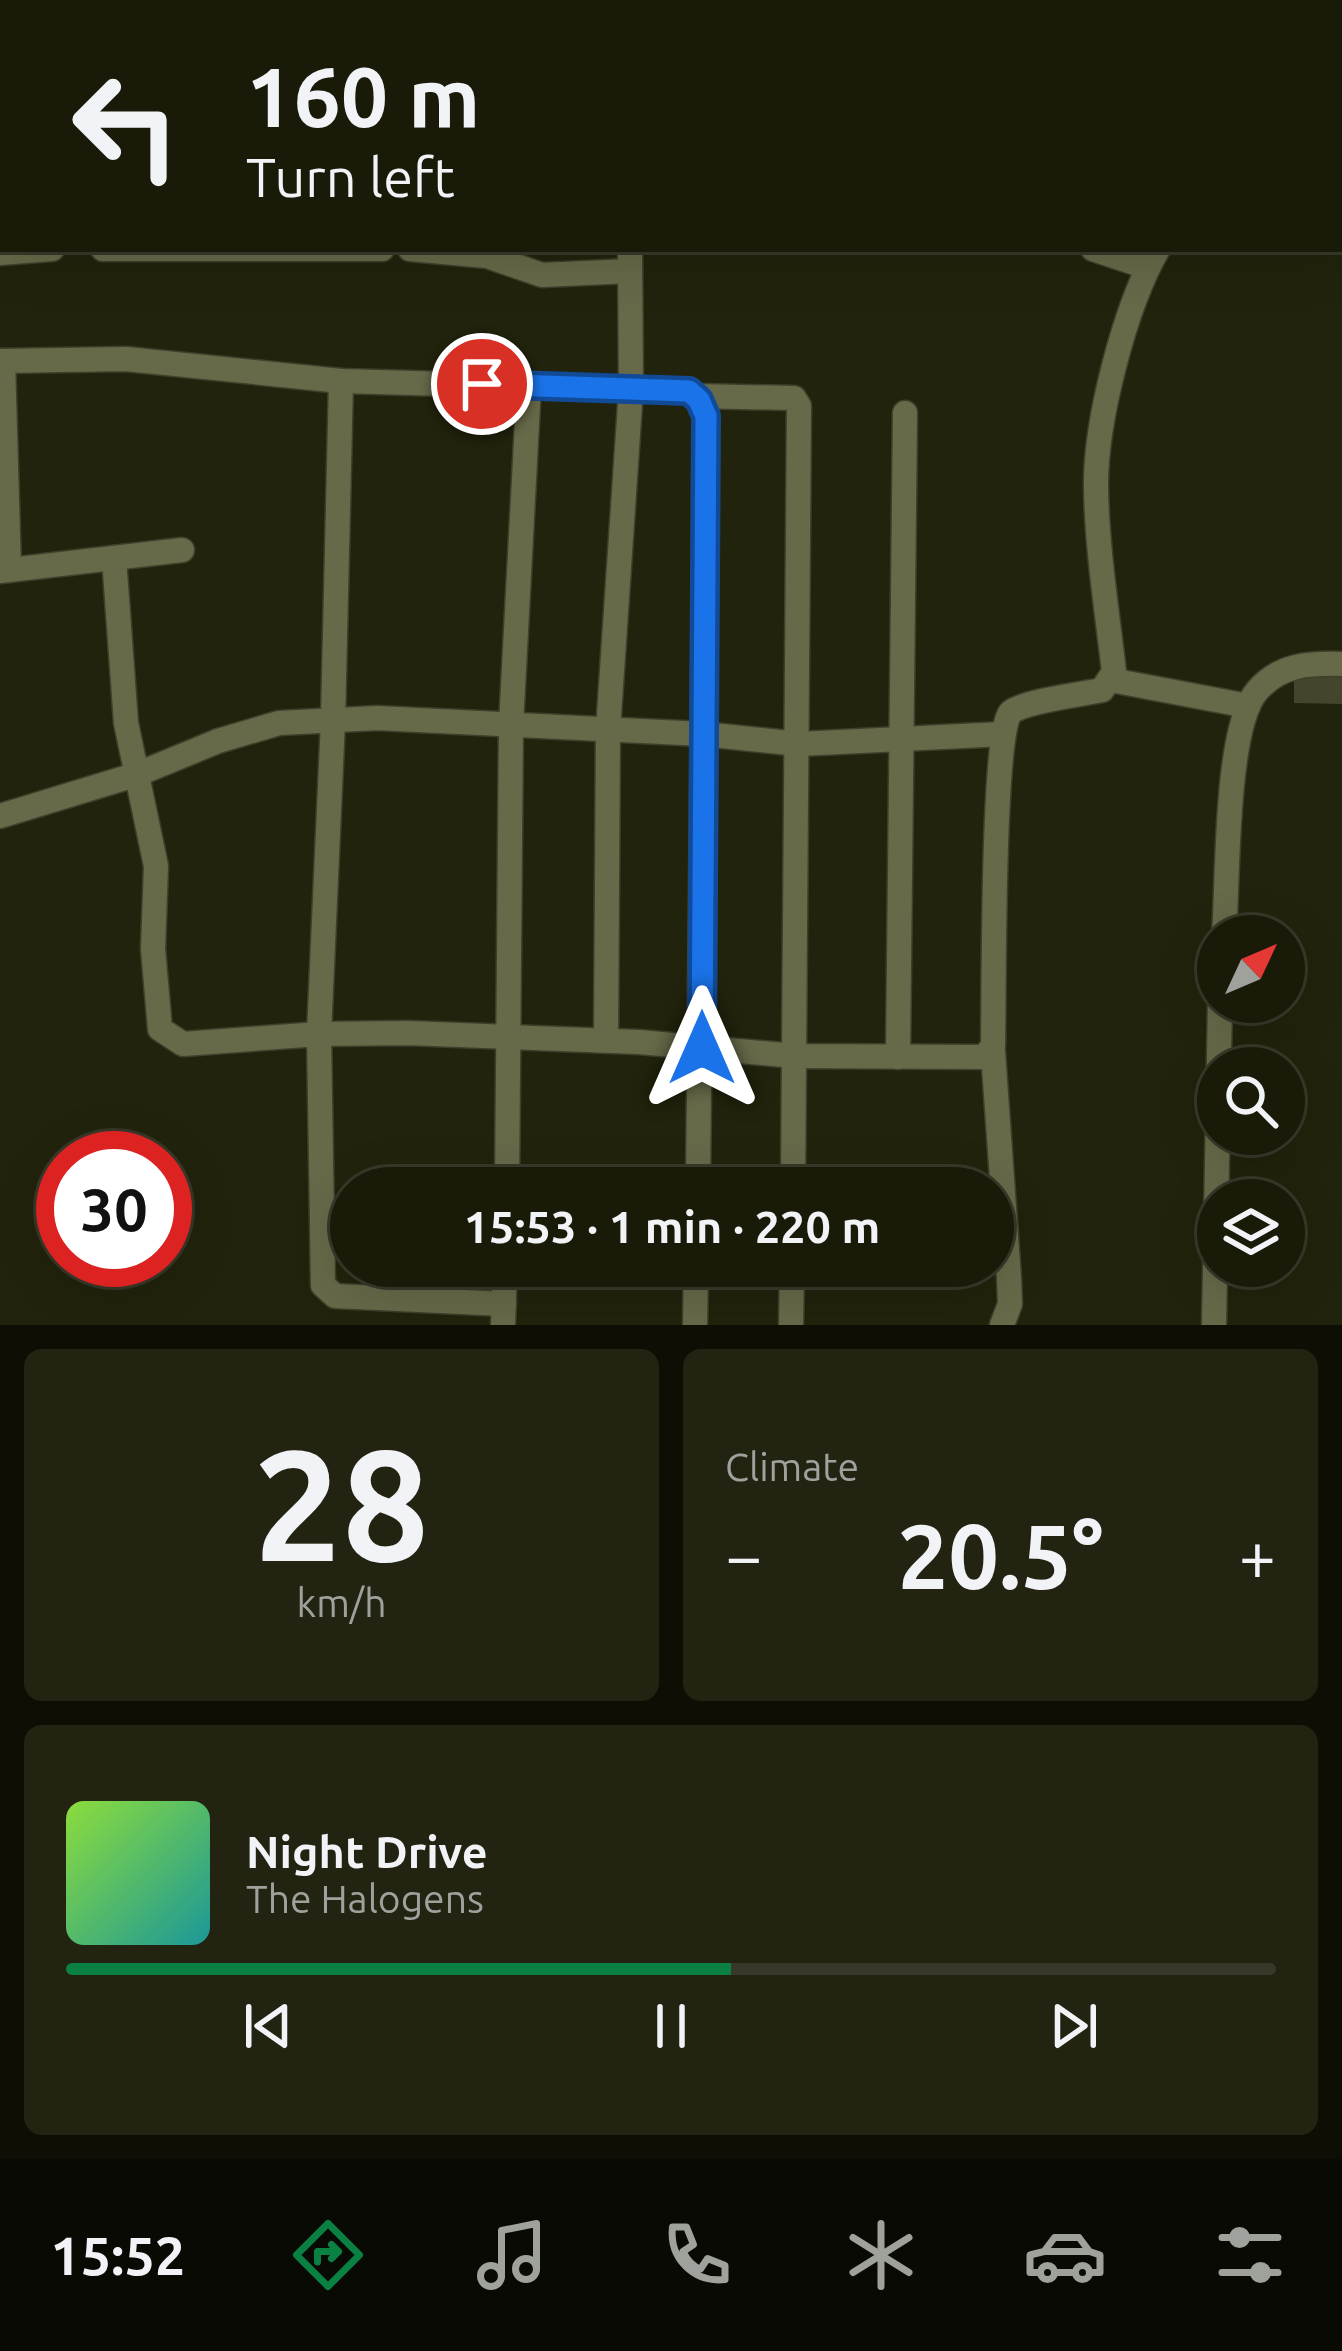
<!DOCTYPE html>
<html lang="en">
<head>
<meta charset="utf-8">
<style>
	body { margin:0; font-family:Ubuntu,sans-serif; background:#232312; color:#f1f3f6; height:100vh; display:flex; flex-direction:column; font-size:45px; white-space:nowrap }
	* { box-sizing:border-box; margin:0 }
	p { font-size:39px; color:#9fa19c }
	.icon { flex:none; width:66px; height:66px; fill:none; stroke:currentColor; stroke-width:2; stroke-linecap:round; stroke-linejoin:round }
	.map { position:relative; height:1325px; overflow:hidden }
	.drawer { display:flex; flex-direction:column; gap:24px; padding:24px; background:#0e0e05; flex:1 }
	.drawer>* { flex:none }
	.guide { position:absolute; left:0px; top:0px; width:1344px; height:252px; box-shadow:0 12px 48px #0002,0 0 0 3px #38382a; background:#1a1a09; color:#f1f3f6; overflow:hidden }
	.needle { width:78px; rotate:46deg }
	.tools { position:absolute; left:1197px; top:915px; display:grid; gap:24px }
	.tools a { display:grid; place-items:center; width:108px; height:108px; border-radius:50%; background:#1a1a09; box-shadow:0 12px 48px #0002,0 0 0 3px #38382a; font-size:60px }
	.speed { position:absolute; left:36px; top:1131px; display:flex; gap:24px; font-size:60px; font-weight:700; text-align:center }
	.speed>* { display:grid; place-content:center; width:156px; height:156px; border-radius:50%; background:#1a1a09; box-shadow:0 12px 48px #0002,0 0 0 3px #38382a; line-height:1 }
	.speed .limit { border:18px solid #d22; background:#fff; color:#111 }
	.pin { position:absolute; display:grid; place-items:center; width:102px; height:102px; color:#fff; margin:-51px; border:6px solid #fff; border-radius:50%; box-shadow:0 3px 12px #0007 }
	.me { position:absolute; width:132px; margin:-66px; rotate:0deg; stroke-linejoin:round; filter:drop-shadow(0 0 9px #0008) }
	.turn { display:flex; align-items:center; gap:42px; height:252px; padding:0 48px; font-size:54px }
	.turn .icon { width:156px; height:156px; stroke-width:2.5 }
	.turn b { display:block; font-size:84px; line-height:102px }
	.big { font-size:90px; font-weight:700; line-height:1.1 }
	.drawer .card { flex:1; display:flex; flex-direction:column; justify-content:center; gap:18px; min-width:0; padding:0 42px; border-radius:18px; background:#232312 }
	.drawer .dial { align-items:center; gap:0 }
	.dial b { font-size:156px; line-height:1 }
	.song { display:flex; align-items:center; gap:36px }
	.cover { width:144px; height:144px; border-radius:18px; background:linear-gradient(135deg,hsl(90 70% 55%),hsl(180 70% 35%)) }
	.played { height:12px; border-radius:6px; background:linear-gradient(90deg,#0b8043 55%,#38382a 55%) }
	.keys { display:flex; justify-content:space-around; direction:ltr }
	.heat { display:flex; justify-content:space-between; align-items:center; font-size:66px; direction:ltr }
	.drawer .tiles { flex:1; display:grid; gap:24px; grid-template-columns:1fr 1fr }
	.card:last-child { grid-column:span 2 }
	.trip { position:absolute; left:330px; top:1167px; width:684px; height:120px; border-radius:60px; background:#1a1a09; box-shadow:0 12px 48px #0002,0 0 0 3px #38382a; font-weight:700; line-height:120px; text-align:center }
	.menu { display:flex; height:192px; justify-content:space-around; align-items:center; background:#0a0a04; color:#9fa19c }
	.menu .icon { width:84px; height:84px }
	.menu .current { color:#0b8043 }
	.menu b { font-size:54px; color:#f1f3f6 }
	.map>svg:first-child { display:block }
	.building { fill:#45452e }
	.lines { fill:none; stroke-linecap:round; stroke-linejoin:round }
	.minor-casing { stroke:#3f402b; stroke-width:27 }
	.tertiary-casing { stroke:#3f402b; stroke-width:30 }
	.minor { stroke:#686949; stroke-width:24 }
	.tertiary { stroke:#686949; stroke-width:27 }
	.route-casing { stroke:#114b97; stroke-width:30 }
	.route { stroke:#1a73e8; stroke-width:21 }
</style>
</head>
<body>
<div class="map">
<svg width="1342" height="1325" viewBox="0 0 1342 1325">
	<rect width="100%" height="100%" fill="#22230c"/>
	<path class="building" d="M1294,670H1342V704L1294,703Z"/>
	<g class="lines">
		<g class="minor-casing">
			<g id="minor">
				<path d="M745,3L746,0"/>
				<path d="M1341,203H1342"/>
				<path d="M103,249H382"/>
				<path d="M410,249L487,256L542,275L630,271"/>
				<path d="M1093,249L1147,267"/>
				<path d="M0,253L52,249"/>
				<path d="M0,361L126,359L341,381L689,391L699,400L706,416L698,1188"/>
				<path d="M3,361L9,570"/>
				<path d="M341,381L333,720L319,1034L323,1285L335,1296L504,1304"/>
				<path d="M695,396L794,398L799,406L793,1188"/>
				<path d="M114,558L126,723L156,866L153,949L160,1029L183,1044L319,1034L408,1033L639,1042L795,1056L984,1057L993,1046C994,1004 992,727 1011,712C1028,700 1080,695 1102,690L1114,672C1107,611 1097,549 1096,488C1095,422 1125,306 1158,249"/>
				<path d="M0,571L182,550"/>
				<path d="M1111,680L1248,706"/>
				<path d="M0,816L138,774L218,741L279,723L377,718L703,734L799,744L1003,734"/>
				<path d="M1224,936C1228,882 1225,728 1257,691C1280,664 1310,663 1342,664"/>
				<path d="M606,1040L608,730L631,389L630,249"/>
				<path d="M993,1052L1009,1278L1010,1304L1002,1325"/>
				<path d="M898,1057L905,413"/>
				<path d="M507,1188L511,725L529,385"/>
				<path d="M503,1325L505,1266"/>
				<path d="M695,1325L696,1266"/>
				<path d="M791,1325L792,1266"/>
				<path d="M1214,1325L1220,1002"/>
			</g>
		</g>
		<g class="tertiary-casing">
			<g id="tertiary">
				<path d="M1118,0L1130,3"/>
				<path d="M1341,50H1342"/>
			</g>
		</g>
		<use href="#minor" class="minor"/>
		<use href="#tertiary" class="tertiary"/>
	</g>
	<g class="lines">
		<g class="route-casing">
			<path id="route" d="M482,384L689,391L699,400L706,416L702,1048"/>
		</g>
		<use href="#route" class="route"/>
	</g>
</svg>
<div class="tools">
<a><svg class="needle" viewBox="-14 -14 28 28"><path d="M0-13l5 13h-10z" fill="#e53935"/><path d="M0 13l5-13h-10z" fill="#9fa19c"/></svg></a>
<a><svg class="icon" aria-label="search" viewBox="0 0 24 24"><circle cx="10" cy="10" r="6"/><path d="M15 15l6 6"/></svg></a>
<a><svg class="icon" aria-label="layers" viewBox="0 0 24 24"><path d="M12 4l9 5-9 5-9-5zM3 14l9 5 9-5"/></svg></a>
</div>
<div class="speed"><div class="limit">30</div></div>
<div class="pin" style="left:482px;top:384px;background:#d93025"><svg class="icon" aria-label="arrive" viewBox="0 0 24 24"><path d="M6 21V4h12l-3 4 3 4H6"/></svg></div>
<svg class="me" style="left:702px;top:1048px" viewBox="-20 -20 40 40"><path d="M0-17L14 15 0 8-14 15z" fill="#1a73e8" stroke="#fff" stroke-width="4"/></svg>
<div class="trip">15:53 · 1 min · 220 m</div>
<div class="guide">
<div class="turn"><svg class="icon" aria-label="left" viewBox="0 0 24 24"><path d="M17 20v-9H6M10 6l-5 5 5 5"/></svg><div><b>160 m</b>Turn left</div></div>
</div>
</div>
<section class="drawer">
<div class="tiles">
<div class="card dial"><b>28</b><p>km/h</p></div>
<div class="card"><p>Climate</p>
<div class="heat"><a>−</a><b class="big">20.5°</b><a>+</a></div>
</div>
<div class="card">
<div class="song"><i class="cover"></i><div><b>Night Drive</b><p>The Halogens</p></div></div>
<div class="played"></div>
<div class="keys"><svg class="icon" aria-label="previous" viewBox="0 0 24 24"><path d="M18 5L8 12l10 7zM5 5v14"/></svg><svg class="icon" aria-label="pause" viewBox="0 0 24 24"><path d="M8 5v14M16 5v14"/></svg><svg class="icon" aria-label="next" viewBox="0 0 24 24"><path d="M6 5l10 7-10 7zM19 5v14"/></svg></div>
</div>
</div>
</section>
<nav class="menu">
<b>15:52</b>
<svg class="icon current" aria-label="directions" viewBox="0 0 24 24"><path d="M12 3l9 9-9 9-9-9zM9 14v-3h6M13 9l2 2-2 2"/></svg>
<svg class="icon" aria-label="music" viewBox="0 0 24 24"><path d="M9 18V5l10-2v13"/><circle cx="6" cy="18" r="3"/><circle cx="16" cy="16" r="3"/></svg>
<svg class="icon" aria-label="phone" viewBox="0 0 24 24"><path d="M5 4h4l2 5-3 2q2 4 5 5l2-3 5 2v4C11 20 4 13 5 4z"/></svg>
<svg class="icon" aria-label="climate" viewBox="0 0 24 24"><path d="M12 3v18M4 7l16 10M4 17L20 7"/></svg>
<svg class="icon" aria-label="car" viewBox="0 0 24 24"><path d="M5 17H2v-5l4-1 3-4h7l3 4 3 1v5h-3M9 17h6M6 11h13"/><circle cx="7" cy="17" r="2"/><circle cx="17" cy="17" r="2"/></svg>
<svg class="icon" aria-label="filters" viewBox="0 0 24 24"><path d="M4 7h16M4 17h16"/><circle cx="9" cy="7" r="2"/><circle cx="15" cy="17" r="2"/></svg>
</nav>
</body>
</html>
